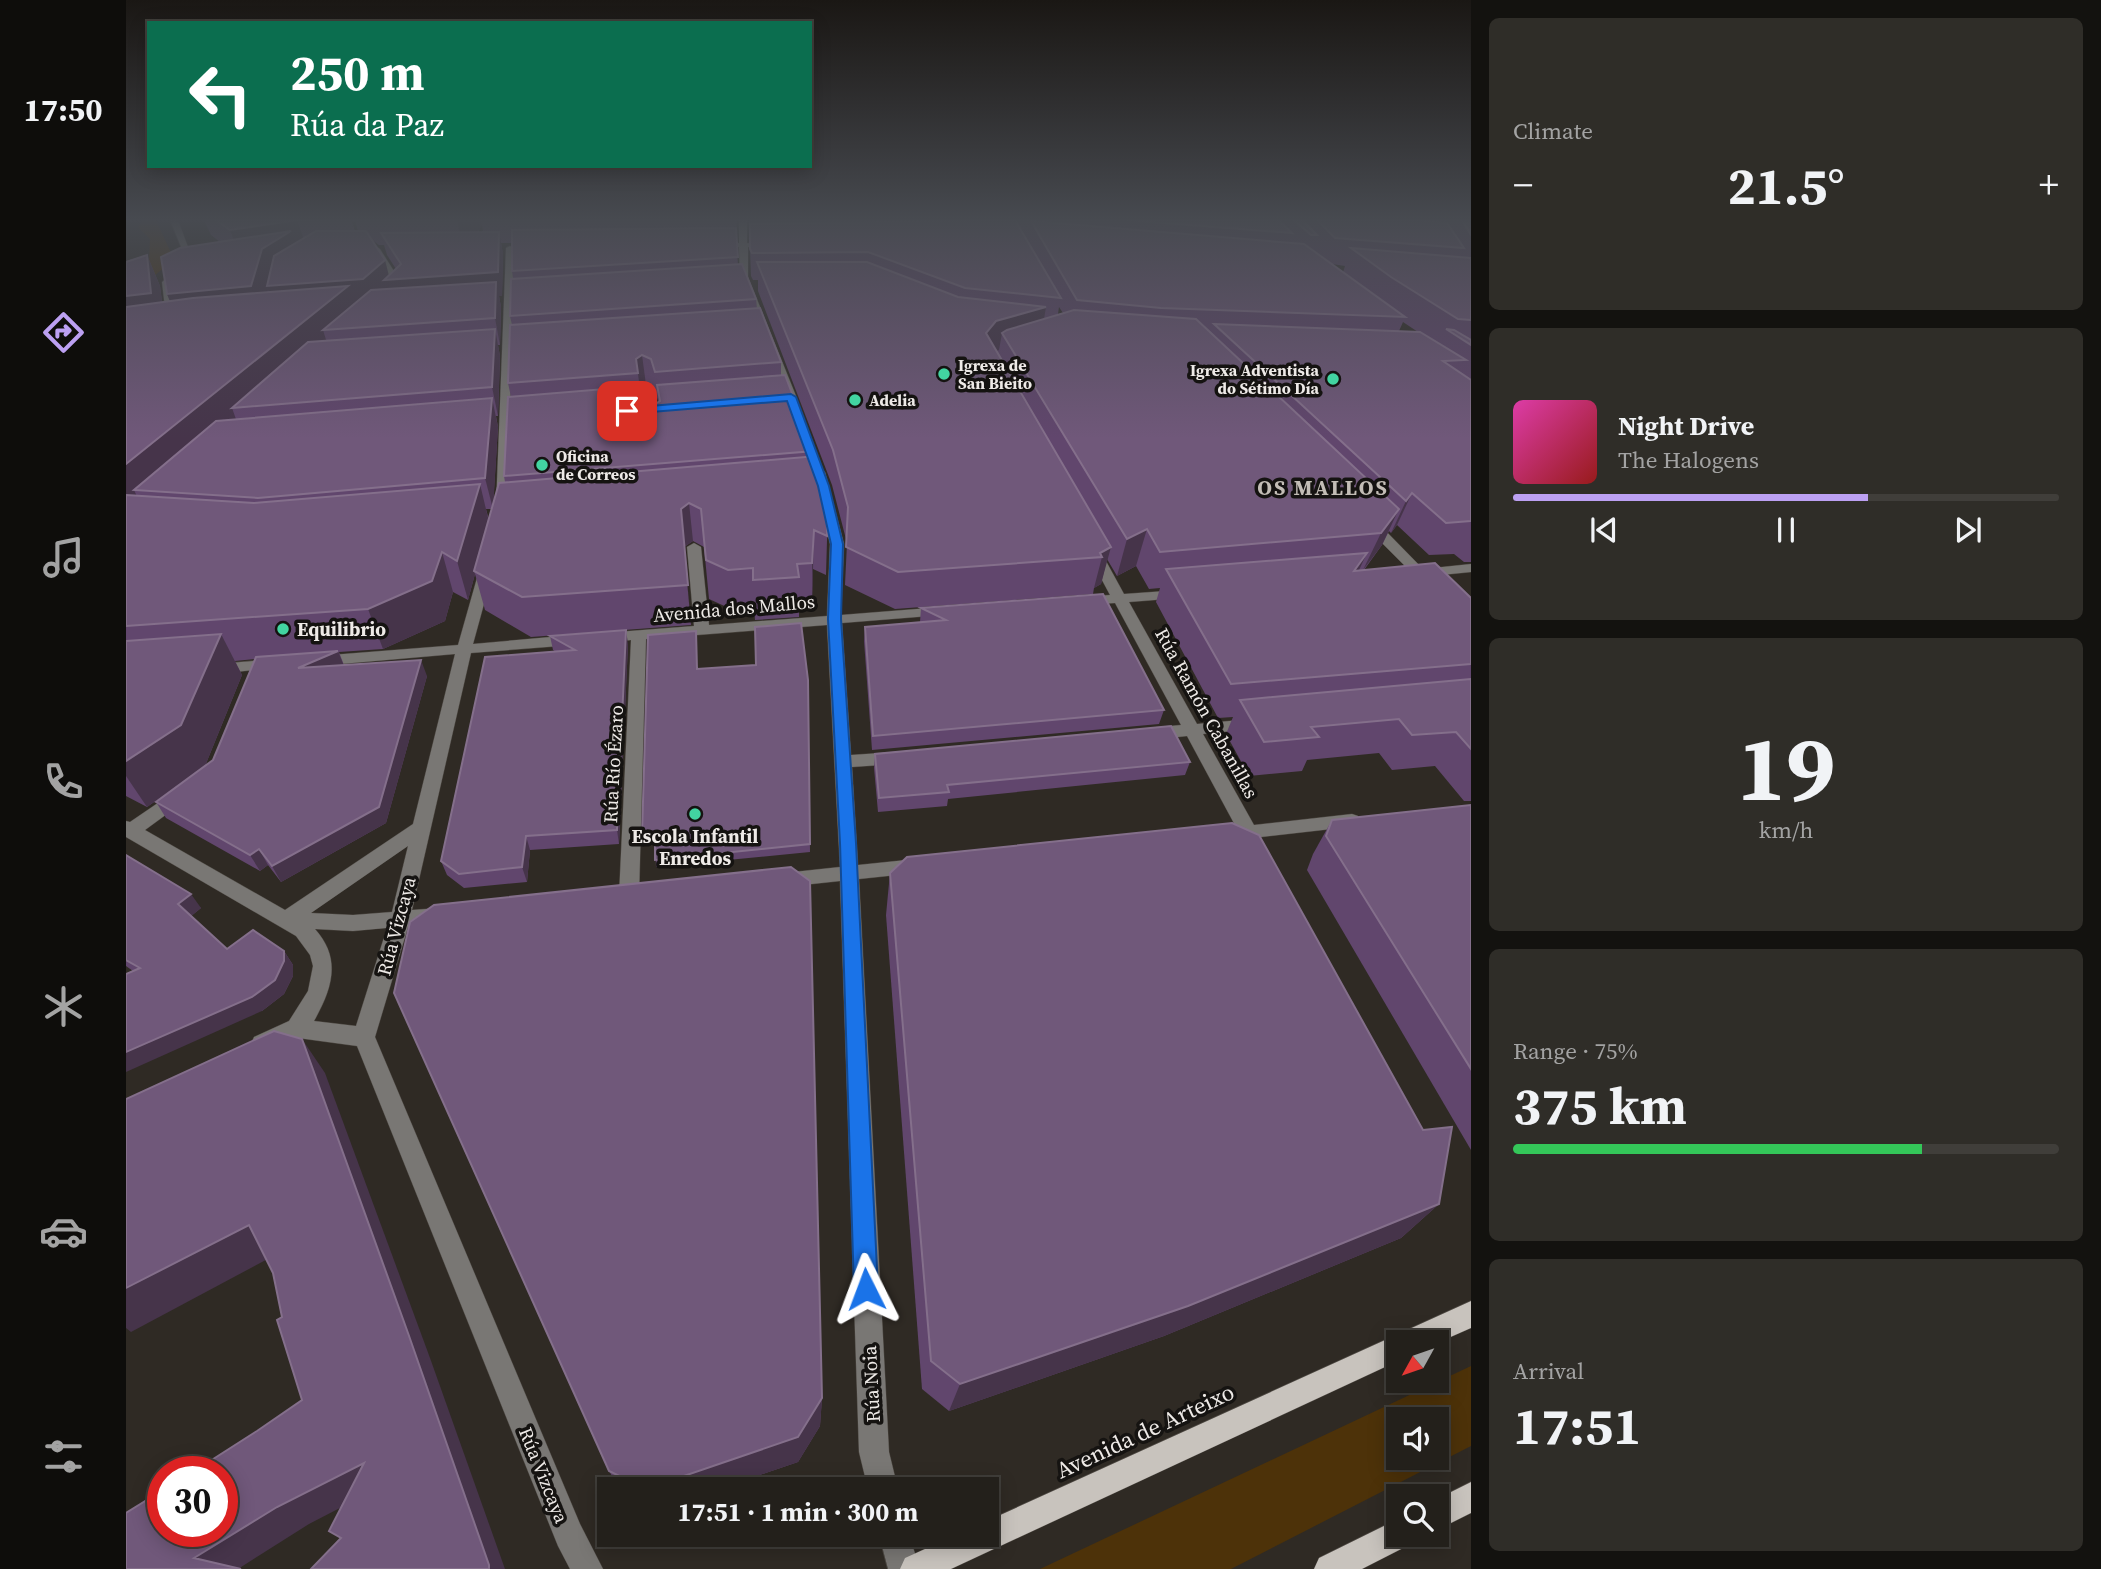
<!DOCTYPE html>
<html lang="en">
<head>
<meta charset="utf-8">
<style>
	body { margin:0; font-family:"Source Serif 4",serif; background:#2f2d28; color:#f1f3f6; height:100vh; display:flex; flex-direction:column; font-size:26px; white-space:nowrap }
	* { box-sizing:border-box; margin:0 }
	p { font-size:23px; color:#a3a3a3 }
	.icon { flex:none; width:38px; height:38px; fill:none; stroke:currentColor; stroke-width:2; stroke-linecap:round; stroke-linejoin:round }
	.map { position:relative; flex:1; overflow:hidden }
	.panel { display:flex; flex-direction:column; gap:18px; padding:18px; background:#13120f; width:630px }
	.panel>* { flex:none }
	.hud { position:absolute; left:21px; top:21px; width:665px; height:147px; border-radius:0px; box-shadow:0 4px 18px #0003,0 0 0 2px #403e3a; background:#0b6e4f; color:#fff; overflow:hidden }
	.needle { width:46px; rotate:230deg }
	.controls { position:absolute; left:1260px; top:1330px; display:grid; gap:14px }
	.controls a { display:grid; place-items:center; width:63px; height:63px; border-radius:0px; background:#23201b; box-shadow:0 4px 18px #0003,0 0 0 2px #403e3a; font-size:35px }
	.speed { position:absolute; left:21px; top:1456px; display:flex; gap:14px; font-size:35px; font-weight:700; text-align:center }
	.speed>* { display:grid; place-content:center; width:91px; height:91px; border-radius:50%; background:#23201b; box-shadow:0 4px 18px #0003,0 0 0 2px #403e3a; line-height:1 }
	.speed .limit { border:10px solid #d22; background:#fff; color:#111 }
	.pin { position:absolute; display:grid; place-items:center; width:60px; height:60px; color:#fff; margin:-30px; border-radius:14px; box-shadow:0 4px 10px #0006 }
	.me { position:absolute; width:77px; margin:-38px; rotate:357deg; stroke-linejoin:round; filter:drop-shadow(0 0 5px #0008) }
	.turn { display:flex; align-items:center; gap:24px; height:147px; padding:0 28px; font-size:32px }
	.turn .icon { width:91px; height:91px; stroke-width:2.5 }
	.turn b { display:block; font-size:49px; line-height:60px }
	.big { font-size:52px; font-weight:700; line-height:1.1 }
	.panel .tile { flex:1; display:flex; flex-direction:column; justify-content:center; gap:10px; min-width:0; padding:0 24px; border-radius:10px; background:#2f2d28 }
	.panel .dial { align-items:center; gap:0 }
	.dial b { font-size:91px; line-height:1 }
	.song { display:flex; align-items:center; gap:21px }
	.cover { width:84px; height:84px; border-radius:10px; background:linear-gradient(135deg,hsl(320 70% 55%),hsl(0 70% 35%)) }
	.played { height:7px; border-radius:4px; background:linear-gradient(90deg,#bca0f2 65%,#403e3a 65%) }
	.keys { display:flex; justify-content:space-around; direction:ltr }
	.heat { display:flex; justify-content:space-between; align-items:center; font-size:38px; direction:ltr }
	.charge { height:10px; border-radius:5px; background:linear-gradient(90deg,#34c759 75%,#403e3a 0) }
	.trip { position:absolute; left:471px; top:1477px; width:402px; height:70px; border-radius:0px; background:#23201b; box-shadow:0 4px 18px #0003,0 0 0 2px #403e3a; font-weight:700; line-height:70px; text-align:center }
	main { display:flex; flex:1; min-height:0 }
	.dock { display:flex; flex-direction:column; width:126px; justify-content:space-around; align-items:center; background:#0e0d0b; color:#a3a3a3 }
	.dock .icon { width:49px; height:49px }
	.dock .current { color:#bca0f2 }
	.dock b { font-size:32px; color:#f1f3f6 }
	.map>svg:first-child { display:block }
	.green { fill:#4d3209; fill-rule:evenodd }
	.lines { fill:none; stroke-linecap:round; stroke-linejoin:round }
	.minor-casing { stroke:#4a453f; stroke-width:1 }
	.major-casing { stroke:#4a453f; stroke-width:1 }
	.minor { fill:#797774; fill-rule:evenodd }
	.major { fill:#c8c3bd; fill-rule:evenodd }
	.wall { fill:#61466d; fill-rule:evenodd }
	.shaded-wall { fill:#46344a }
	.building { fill:#70587a; stroke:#846f8b; stroke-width:2 }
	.route { fill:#1a73e8; stroke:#114b97; stroke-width:2 }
	.poi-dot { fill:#42d4a1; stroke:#151311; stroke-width:2.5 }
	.labels { text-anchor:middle; stroke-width:7; stroke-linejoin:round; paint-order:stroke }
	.far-poi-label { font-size:16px; font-weight:bold; fill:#eeeae7; stroke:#151311; text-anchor:start }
	.street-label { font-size:19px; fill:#eeeae7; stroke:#151311 }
	.poi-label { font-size:19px; font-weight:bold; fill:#eeeae7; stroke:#151311; text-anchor:start }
	.far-district-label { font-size:21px; font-weight:bold; letter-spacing:2px; fill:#c3bdb6; stroke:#151311 }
	.near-street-label { font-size:23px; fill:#eeeae7; stroke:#151311 }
</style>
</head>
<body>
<main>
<nav class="dock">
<b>17:50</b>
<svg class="icon current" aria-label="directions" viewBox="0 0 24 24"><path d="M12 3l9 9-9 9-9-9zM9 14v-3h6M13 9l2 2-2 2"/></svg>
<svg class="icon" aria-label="music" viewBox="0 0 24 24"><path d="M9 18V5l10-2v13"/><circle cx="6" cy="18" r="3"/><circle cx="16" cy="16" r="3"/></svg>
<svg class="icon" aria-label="phone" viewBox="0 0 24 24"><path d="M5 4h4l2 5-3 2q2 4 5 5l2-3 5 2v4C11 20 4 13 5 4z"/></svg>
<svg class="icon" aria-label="climate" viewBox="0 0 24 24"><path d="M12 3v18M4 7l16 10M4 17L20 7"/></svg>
<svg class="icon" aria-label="car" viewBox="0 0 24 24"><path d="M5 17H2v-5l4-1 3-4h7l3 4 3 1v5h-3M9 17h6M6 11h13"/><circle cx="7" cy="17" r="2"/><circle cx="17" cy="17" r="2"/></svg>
<svg class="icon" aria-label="filters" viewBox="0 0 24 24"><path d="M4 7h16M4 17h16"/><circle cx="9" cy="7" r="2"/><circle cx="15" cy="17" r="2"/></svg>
</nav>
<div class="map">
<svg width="1345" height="1569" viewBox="0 0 1345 1569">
	<rect width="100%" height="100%" fill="#2f2a24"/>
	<g class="green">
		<path d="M17,220H30L45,253L40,266L22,281L24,239L12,227Z"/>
		<path d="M1345,1366V1446L1105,1569H914ZM1272,1419H1311V1458H1272Z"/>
	</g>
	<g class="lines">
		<g class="minor-casing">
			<g id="minor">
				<path d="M44,220H52L69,266L62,264Z"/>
				<path d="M204,220H212L254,249L278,287L272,294L265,292L269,287L248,253Z"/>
				<path d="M613,220H621V243L651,245L622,247V277L670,396L669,398L660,396L614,277L613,247L583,245L613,243Z"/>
				<path d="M384,246L388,248L382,507L376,511L370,507L380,248Z"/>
				<path d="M54,267L58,270L44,283L51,325L46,328L41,325L36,282Z"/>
				<path d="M521,387L526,390L534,426L528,429L522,426L516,390Z"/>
				<path d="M693,468L699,472L718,544L715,615L816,607L823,611L816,615L716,623L725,755L770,752L779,758L770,764L726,767L732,865L790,859L797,861L799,866L797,871L790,873L733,879L763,1452L772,1489H742L733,1452L714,881L658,887L651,885L648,880L651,875L658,873L714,867L701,625L520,639L513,896L510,901L503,904L496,901L493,896L505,640L478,643L471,638L478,633L568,626L561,547L568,543L575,547L583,625L701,616L704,544L687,472Z"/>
				<path d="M1243,518L1248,519L1297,569L1345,564V572L1305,576L1309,581L1307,584H1297L1238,525L1237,522Z"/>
				<path d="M968,548L975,552L998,594L1054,590L1061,594L1054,598L1003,602L1071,724L1125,719L1133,724L1125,729L1077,734L1128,825L1226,814L1232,816L1235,821L1232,826L1135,837L1134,845H1120L1117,839H1098L1095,834L1098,829L1110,827L1061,736L1024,740L1016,734L1024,728L1055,725L989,603L956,605L949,601L956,597L984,595L961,552Z"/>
				<path d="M360,567L367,571L347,644L447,635L454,640L447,645L345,653L286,910L314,908L321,910L324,916L321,922L282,927L249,1037L454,1524L477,1569H444L432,1546L231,1046L172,1038L136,1054L128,1051L125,1044L128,1037L163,1021L182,991L187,966L184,955L170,936L0,837V821L4,822L48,792H60L63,796L60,800L19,830L159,910L287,824L329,654L192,666L184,661L192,656L332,645L353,571ZM282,846L266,912L227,915L185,913ZM261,928L230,1026L188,1021C206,989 216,959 189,929L227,931Z"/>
				<path d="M150,659L158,664L155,667L91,674L83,669L91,664Z"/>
				<path d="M753,1535H783L794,1569H762Z"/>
			</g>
		</g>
		<g class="major-casing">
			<g id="major">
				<path d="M1345,1301V1328L1311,1343L1272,1342V1361L825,1569H774L779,1558L830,1535H861V1521Z"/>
				<path d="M1345,1482V1513L1311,1530V1499Z"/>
				<path d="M1272,1519V1535H1287L1283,1545L1236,1569H1188L1193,1558Z"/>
			</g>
		</g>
		<use href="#minor" class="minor"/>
		<use href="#major" class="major"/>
	</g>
	<g class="wall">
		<path d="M78,220H611L610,238L612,265L630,299L631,309L655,362V376L688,451V456L702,506L700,575L687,569L686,602L673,603V617L629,620L628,607L605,609L583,599L578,547L567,541L558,547L565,625L405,637L359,610L349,574L342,600L327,592L319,621L257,649L213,652L218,665L301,676L260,823L155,882L142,865L134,871L40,818L30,802L87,760L129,659L109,661L116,675L79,766L21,807L0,796V261L21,255L34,286L36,302L44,301L41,294L94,242L85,235ZM226,221H229L232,231H229ZM356,225L357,232H352ZM246,240L253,245H258L261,255L270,269L263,276ZM375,243H386V271L387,278L384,316L386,325L382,383L385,397L378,476L379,482L367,506L372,427L370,416H372L374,356L372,345H374L375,307L373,296H376L377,254ZM520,385L529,389L532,402L527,405L517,400L515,388ZM360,509H366L363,520Z"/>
		<path d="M623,220H1345V562H1338L1328,554L1303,555L1271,525L1265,533L1263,531L1256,545L1238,570L1345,598V801H1338L1309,766L1266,770L1253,753L1181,760L1176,771L1123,776L1100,734L1107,717L1092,718L1030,602L1034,588L1023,589L1010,566L991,576L981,559L975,584L968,588L967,594L769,609L719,585L721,543L706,485L632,291V280H627L625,276ZM1206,264L1219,266L1217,272ZM933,307L937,313L932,314ZM1277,322L1292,332L1273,331Z"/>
		<path d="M795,608L1038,710L1033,724L746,750L738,641L739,627L795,622H794Z"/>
		<path d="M424,636L502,644L493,844L404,850L401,882L338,888L321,875L315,861L430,652L427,650Z"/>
		<path d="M571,669L682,680L684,852L530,867L529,842L517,843L516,835Z"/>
		<path d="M749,754L1064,762L1059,775L822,799L821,806L752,812L748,768Z"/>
		<path d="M1345,805V1150L1181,870L1187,854L1206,820Z"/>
		<path d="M0,855L75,908L65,916L101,949L158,951L167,965V976L158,994L136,1011L7,971L0,966Z"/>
		<path d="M764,873L1313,1204L1275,1238L1038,1336L823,1411L796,1389L760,915Z"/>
		<path d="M696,1398L694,1426L672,1462L593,1489H494L483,1471Z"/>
	</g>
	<g class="shaded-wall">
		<path d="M171,220L180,246L259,260L264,280L373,232L377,254L376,296H373L375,307L374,345L369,318L197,330L201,343L106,408L111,422L8,490L15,505L0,519V464L150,313L142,290L136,315L53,323L41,294L114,256L104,230Z"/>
		<path d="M331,220H354L356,225L348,238L336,244Z"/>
		<path d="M21,255L34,286L39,325L0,330V296Z"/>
		<path d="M920,307L915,337L876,333L873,350L866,353L860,333L870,321Z"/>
		<path d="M369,329L374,356L372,416L366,387Z"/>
		<path d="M516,355L520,385L514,389L510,359Z"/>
		<path d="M366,398L372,427L367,509L359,478Z"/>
		<path d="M354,484L363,522L348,571L349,574L342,600L331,561Z"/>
		<path d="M1286,493L1271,525L1265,533L1280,501Z"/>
		<path d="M563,503L567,541L558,547L565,625L555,509Z"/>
		<path d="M1273,509L1256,545L1237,570L1255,533Z"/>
		<path d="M1021,529L1010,566L991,576L1001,539Z"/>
		<path d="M688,530L687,569L686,602V563Z"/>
		<path d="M985,547L975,584L968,588L976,557L974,553Z"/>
		<path d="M316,552L327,592L319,621L257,649L242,609Z"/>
		<path d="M1241,553L1226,585L1228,571Z"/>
		<path d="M500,630L502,644L493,844L491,830Z"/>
		<path d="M95,634L116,675L79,766L21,807L0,776V761Z"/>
		<path d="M212,651L218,666L172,668Z"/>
		<path d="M295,660L301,676L260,823L155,882L146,866Z"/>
		<path d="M400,836L404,850L401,882L396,867Z"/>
		<path d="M133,849L142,865L134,871L124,855Z"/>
		<path d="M65,894L75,908L63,918L52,904Z"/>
		<path d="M158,951L167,965V976L158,994L136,1011L0,1072V1052Z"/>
		<path d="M176,1039L199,1073L304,1358L379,1569H363Z"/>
		<path d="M1313,1204L1275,1238L1038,1336L823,1411L834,1384Z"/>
		<path d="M123,1225L151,1254L5,1332L0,1328V1288Z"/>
		<path d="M696,1398L694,1426L672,1462L593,1489H520Z"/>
		<path d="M238,1463L264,1482L183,1524L112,1569L68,1558L151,1507Z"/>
	</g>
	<g class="building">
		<path d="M90,220H187H171L104,230Z"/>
		<path d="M889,220L935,298L839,288L742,252L626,253L624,249V224Z"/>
		<path d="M1000,220H1152L1166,233Z"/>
		<path d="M1168,220H1176L1191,235H1185Z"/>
		<path d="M1191,220H1287L1321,223L1338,248L1209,238Z"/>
		<path d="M905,221L1178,244L1279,317L1035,308L951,300Z"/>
		<path d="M1337,222L1345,223V235Z"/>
		<path d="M610,228L612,257L386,271V230Z"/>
		<path d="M165,231L136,249L125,286L41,294L35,257L54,248Z"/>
		<path d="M190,231H240L259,260L237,279L141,286L148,256Z"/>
		<path d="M373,232L372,272L258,280L275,264L255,233Z"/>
		<path d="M1225,248L1345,258V320L1332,319L1265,277Z"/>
		<path d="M21,255L25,293L0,296V262Z"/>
		<path d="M631,262H741L832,297L920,307L870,321L860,333L985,547L974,553L976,557L772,572L720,547L722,507L707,450Z"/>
		<path d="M616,264L630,299L384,316L385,279Z"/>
		<path d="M370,282L369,318L197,330L245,290Z"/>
		<path d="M222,286L0,464V307L67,298Z"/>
		<path d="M634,308L655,362L529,372L525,359L516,355L510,359L512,373L382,383L384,325Z"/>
		<path d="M948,310L1070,319L1273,509L1255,533L1034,552L1021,529L1001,539L876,333L881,330Z"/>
		<path d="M1088,324L1294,332L1340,360L1317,361L1345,380V521L1320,523L1286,493L1280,501Z"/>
		<path d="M369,329L366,387L106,408L182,342Z"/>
		<path d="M1320,329L1328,330L1345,340V345Z"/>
		<path d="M659,375L688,451L378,476L382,397L515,386L517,400L527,405L534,401L531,385Z"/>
		<path d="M366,398L359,478L132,498L8,490L90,421Z"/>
		<path d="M691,456L702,506L701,536L688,530L686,563L671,564L673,577L627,580V568L602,570L580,560L575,509L563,503L555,509L562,585L396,597L348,571L373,483Z"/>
		<path d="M354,484L331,561L316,552L306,581L242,609L0,626V495L128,503Z"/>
		<path d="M1241,553L1228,571L1309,563L1345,598V664L1105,684L1040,569Z"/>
		<path d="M977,594L1038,710L747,736L739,627L820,620L795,608Z"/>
		<path d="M675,623L682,680L684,844L529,860V834L516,835L522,635L570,631L571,669L630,665L629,627Z"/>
		<path d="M500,630L491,830L400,836L396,867L333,874L315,861L359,657L449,650L424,636Z"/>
		<path d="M95,634L55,725L0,761V641Z"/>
		<path d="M212,651L172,668L295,660L253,807L146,866L133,849L124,855L30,802L87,760L130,657Z"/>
		<path d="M1345,679V749L1330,732L1286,735L1273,719L1185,727L1193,737L1138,742L1114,700Z"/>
		<path d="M1045,726L1064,762L821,785L823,792L753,798L749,754Z"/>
		<path d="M1345,805V1069L1200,836L1206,820Z"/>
		<path d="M1106,823L1133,835L1297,1130L1326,1127L1313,1204L1062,1306L834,1384L805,1361L764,873L781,857Z"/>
		<path d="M0,855L65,894L52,904L101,949L127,930L158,951V961L149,980L126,997L0,1052V974L14,968L0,960Z"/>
		<path d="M665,867L684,881L696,1398L672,1437L520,1489L483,1471L268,993L284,922L308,905Z"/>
		<path d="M148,1031L176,1039L282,1333L363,1565V1569H185L215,1538L203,1531L238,1463L151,1507L68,1558L115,1569H0V1513L37,1490V1531H96V1472H67L131,1431L176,1400L151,1320L156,1317L147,1273L123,1225L0,1288V1099Z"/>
	</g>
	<linearGradient id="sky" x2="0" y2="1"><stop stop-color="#1a1714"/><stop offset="0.5" stop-color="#474a50"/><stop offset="1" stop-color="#474a50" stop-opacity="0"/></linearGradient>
	<rect width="1345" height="439" fill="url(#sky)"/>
	<path class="route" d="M665,394L670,397L703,486L717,544L715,619L730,843L752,1289L749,1298L740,1301L732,1298L728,1289L714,843L702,619L705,544L692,486L661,401L501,414L496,411L501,408Z"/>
	<g class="poi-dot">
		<circle cx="818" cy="374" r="7"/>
		<circle cx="1207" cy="379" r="7"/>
		<circle cx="729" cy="400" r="7"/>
		<circle cx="416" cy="465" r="7"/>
		<circle cx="157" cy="629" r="7"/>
		<circle cx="569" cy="814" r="7"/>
	</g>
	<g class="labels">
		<g class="far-poi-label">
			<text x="832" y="371">Igrexa de<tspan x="832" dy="18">San Bieito</tspan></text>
			<text x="1193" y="376" text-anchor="end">Igrexa Adventista<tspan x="1193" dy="18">do Sétimo Día</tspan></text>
			<text x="743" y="406">Adelia</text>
			<text x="430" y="462">Oficina<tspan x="430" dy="18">de Correos</tspan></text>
		</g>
		<g class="street-label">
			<text transform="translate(608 608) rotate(-5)" y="7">Avenida dos Mallos</text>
			<text transform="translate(1081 713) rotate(61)" y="7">Rúa Ramón Cabanillas</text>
			<text transform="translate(487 764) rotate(-87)" y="7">Rúa Río Ézaro</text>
			<text transform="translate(270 926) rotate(-75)" y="7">Rúa Vizcaya</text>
			<text transform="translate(745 1384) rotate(-93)" y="7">Rúa Noia</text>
			<text transform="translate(418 1475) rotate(68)" y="7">Rúa Vizcaya</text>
		</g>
		<g class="poi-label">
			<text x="171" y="636">Equilibrio</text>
			<text x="569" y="843" text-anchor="middle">Escola Infantil<tspan x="569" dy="22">Enredos</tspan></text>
		</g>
		<g class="far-district-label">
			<text x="1197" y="495">OS MALLOS</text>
		</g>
		<g class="near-street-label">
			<text transform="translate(1019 1431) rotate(-25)" y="8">Avenida de Arteixo</text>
		</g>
	</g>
</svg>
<div class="controls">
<a><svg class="needle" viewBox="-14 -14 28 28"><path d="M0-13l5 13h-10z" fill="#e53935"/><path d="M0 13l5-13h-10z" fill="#a3a3a3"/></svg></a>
<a><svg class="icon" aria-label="sound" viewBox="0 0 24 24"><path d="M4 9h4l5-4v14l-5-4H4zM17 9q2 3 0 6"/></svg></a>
<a><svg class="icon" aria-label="search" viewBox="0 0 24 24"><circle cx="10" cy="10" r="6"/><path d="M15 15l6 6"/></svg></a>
</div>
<div class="speed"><div class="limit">30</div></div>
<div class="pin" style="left:501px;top:411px;background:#d93025"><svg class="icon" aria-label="arrive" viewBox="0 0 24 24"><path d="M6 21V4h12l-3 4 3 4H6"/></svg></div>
<svg class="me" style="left:740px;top:1289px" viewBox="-20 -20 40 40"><path d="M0-17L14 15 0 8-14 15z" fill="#1a73e8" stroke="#fff" stroke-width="4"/></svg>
<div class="trip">17:51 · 1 min · 300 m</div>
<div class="hud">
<div class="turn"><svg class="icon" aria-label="left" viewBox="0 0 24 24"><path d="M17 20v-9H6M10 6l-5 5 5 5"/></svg><div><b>250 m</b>Rúa da Paz</div></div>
</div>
</div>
<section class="panel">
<div class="tile"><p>Climate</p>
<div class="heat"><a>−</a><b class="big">21.5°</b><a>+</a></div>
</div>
<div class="tile">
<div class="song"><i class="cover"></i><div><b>Night Drive</b><p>The Halogens</p></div></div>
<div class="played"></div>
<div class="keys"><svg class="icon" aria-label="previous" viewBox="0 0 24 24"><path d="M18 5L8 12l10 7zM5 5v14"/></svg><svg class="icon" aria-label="pause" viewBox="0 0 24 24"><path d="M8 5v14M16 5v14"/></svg><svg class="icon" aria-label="next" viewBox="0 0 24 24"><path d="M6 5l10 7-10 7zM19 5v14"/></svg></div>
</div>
<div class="tile dial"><b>19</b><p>km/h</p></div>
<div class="tile"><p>Range · 75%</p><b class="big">375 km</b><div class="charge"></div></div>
<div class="tile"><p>Arrival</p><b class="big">17:51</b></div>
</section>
</main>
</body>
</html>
